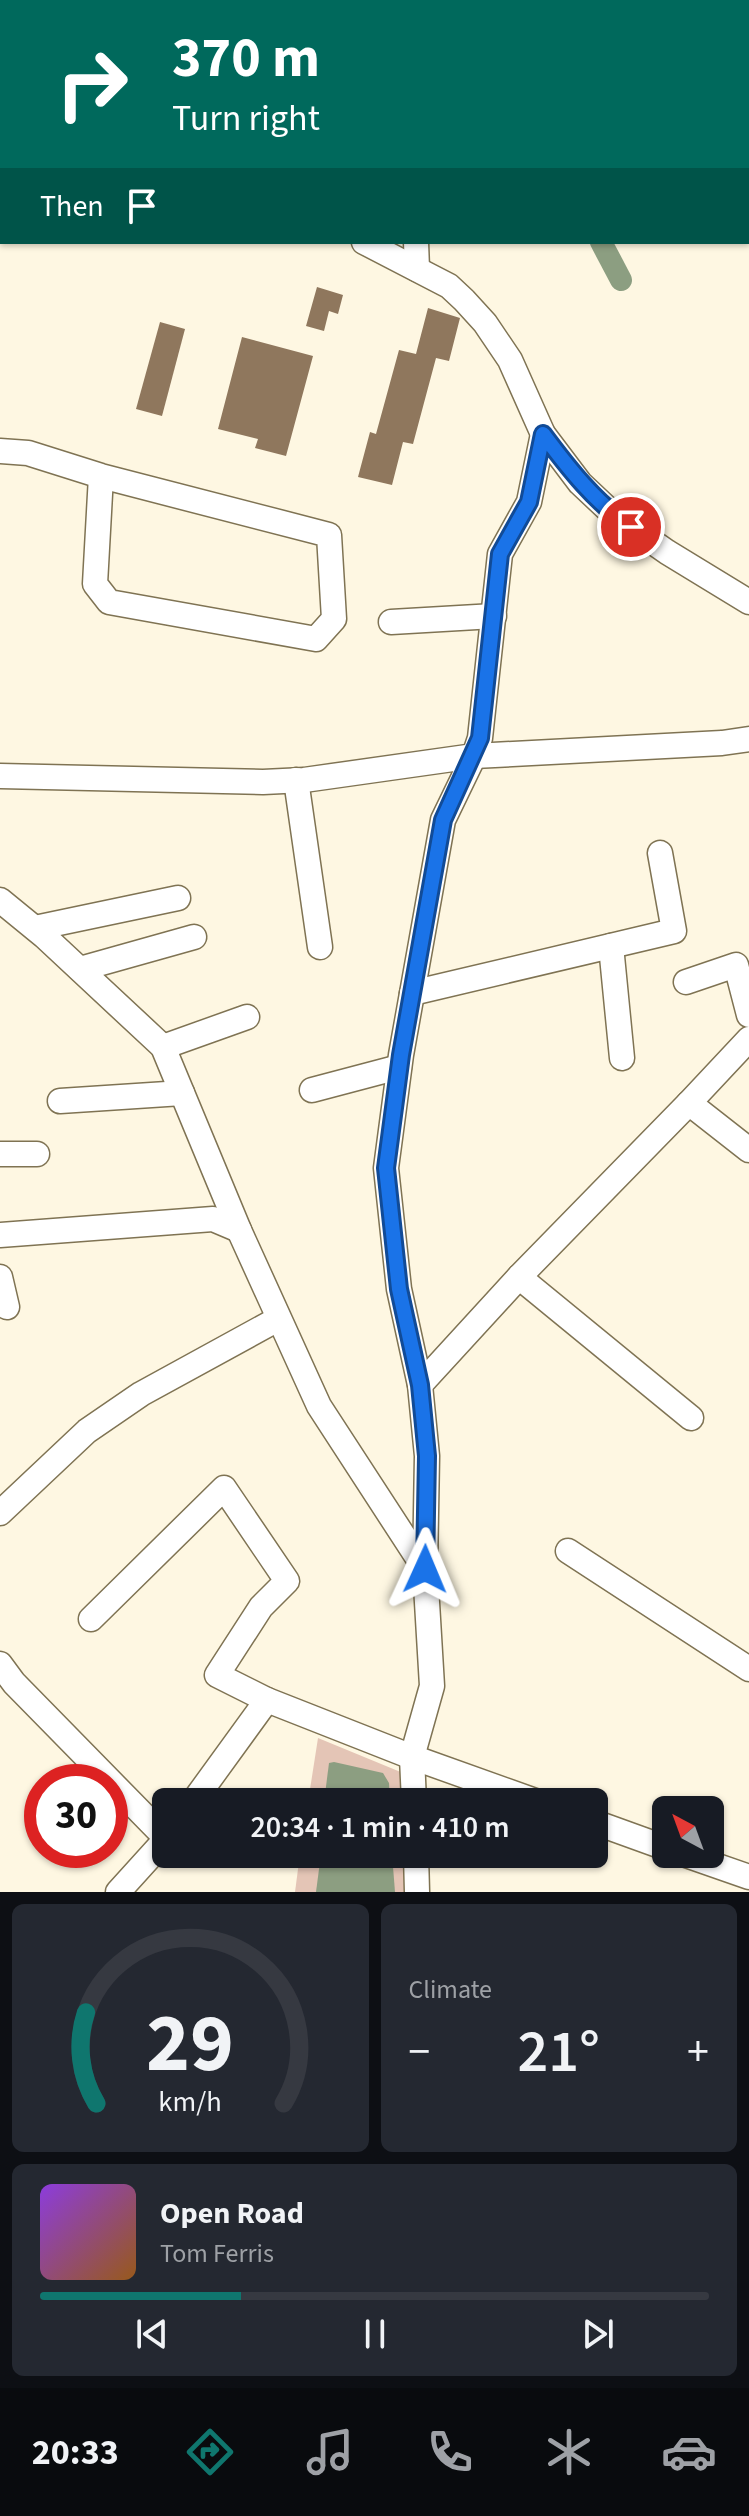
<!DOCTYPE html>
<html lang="en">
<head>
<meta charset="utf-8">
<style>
	body { margin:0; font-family:"Source Sans 3",sans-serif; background:#242831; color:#f1f3f6; height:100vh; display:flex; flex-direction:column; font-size:30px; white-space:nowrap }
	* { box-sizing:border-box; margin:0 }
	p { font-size:26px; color:#9ea1a6 }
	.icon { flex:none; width:44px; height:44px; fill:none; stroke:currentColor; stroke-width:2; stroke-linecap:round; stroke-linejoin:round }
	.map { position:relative; height:1892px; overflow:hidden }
	.drawer { display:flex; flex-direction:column; gap:12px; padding:12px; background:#0d0f14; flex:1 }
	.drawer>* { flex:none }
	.top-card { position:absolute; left:0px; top:0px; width:750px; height:244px; box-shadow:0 2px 6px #0004; background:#00695c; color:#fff; overflow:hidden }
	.needle { width:52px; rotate:319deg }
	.fabs { position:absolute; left:652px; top:1796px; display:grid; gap:16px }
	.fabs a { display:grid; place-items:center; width:72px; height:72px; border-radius:12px; background:#171b24; box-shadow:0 2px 6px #0004; font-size:40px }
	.speed { position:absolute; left:24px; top:1764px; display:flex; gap:16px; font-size:40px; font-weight:700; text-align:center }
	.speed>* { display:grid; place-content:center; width:104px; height:104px; border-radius:50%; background:#171b24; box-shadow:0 2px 6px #0004; line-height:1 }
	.speed .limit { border:12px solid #d22; background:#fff; color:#111 }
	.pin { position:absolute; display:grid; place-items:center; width:68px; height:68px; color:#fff; margin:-34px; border:4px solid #fff; border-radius:50%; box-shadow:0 2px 8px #0007 }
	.me { position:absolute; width:88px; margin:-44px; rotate:1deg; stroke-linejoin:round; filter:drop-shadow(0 0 6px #0008) }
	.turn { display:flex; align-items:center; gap:28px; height:168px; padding:0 40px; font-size:36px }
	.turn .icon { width:104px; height:104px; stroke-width:2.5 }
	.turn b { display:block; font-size:56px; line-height:68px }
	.then { display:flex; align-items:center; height:76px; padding:0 40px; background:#0003; gap:16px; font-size:30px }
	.big { font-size:60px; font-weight:600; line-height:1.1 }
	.drawer .card { flex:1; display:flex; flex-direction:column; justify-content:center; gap:12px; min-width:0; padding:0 28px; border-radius:12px; background:#242831 }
	.drawer .dial { align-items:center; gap:0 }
	.dial svg { height:208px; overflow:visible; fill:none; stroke:#363941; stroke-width:7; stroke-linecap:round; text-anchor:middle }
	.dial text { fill:#f1f3f6; stroke:none }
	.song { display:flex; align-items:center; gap:24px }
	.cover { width:96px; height:96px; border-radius:12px; background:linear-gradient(135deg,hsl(270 70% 55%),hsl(30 70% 35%)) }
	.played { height:8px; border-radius:4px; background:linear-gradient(90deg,#0f766e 30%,#363941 30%) }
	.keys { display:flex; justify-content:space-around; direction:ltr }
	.heat { display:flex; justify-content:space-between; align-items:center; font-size:44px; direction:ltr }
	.drawer .tiles { flex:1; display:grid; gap:12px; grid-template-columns:1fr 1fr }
	.card:last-child { grid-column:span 2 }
	.trip { position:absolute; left:152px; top:1788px; width:456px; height:80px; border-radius:12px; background:#171b24; box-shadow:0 2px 6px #0004; font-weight:600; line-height:80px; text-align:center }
	.menu { display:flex; height:128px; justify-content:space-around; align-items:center; background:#090b0e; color:#9ea1a6 }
	.menu .icon { width:56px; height:56px }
	.menu .active { color:#0f766e }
	.menu b { font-size:36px; color:#f1f3f6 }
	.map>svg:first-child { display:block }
	.green { fill:#e4c5b6 }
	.water { fill:#8c9e81 }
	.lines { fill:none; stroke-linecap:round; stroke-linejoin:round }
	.canal { stroke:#8c9e81; stroke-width:22 }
	.building { fill:#8f775d }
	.minor-casing { stroke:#7f7353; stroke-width:27 }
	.minor { stroke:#fff; stroke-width:24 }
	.route-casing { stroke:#114b97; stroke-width:20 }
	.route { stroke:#1a73e8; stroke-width:14 }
</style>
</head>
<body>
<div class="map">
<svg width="749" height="1892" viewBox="0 0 749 1892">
	<rect width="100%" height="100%" fill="#fef7e2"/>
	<g class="green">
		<path d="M318,1738L403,1773L406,1802H308Z"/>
		<path d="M300,1854H409L412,1892H295Z"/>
	</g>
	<g class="water">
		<path d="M334,1762L383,1773L389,1783L390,1802H324L329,1763Z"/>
		<path d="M321,1854H392L395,1892H316Z"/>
	</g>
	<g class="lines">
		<g class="canal">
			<path d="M518,2V0"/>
			<path d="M601,242L621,280"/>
		</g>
	</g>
	<g class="building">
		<path d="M317,287L343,295L338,314L329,311L324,331L306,326Z"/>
		<path d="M428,308L460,318L449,361L436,358L413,444L403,442L392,485L358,477L370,432L376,434L399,350L416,354Z"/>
		<path d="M160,322L185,329L162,416L136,409Z"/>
		<path d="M242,337L313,356L286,456L255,448L258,439L218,429Z"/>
	</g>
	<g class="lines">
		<g class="minor-casing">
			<g id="minor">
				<path d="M226,0V2"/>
				<path d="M396,0V2"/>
				<path d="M748,169H749"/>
				<path d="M0,199H2"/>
				<path d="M364,242L449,286L464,300L485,323L510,360L543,434L580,483L614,515L667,552L749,602"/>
				<path d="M416,242L417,269"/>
				<path d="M0,451L28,453L101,476L329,535L334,619L316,639L109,602L95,584L101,476"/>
				<path d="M391,622L494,616"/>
				<path d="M0,776L263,782L304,780L474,756L722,743L749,739"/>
				<path d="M296,780L320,947"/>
				<path d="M0,900L44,936L163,1047L239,1230L319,1406L425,1569"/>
				<path d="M35,928L178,898"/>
				<path d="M611,946L622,1058"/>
				<path d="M80,969L194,937"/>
				<path d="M686,982L736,965L749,1015"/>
				<path d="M412,993L674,931L660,853"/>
				<path d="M163,1047L247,1017"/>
				<path d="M312,1090L399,1067"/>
				<path d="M60,1101L182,1093"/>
				<path d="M689,1103L749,1039"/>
				<path d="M0,1154H37"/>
				<path d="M0,1235L213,1219L239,1230"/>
				<path d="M0,1277L7,1307"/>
				<path d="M519,1277L691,1418"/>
				<path d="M420,1385L519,1277L689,1103L749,1150"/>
				<path d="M0,1513L87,1431L141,1394L278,1319"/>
				<path d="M568,1551L749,1669"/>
				<path d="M91,1619L224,1488L287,1581L261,1607L217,1675L267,1700"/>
				<path d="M0,1664L14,1683L166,1838"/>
				<path d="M193,1802L267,1700L412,1757L538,1802"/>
				<path d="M414,1802L412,1757L432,1686L425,1569L427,1456L420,1385L399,1289L386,1168L401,1055L443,820L474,756L480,738L500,554L529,502L543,434"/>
				<path d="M594,1822L666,1848"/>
				<path d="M416,1854L417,1892"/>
				<path d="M683,1854L749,1877"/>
				<path d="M118,1892L166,1839"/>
			</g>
		</g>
		<use href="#minor" class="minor"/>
	</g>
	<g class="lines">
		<g class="route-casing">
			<path id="route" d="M425,1569L427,1456L420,1385L399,1289L386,1168L401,1055L443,820L480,738L500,554L529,502L543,434C569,469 595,502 631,527"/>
		</g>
		<use href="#route" class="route"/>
	</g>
</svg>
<div class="fabs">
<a><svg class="needle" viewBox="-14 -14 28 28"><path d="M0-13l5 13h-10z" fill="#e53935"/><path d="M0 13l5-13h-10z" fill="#9ea1a6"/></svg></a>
</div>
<div class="speed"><div class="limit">30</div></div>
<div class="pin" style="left:631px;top:527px;background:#d93025"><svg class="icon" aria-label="arrive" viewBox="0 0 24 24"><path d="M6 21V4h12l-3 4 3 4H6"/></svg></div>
<svg class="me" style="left:425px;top:1569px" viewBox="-20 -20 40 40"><path d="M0-17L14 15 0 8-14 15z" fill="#1a73e8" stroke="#fff" stroke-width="4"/></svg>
<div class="trip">20:34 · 1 min · 410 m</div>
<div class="top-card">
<div class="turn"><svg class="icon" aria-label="right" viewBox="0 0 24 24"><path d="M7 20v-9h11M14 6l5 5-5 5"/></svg><div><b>370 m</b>Turn right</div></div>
<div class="then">Then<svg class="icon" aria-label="arrive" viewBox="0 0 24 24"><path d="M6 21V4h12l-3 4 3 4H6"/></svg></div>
</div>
</div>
<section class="drawer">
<div class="tiles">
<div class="card dial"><svg viewBox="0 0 100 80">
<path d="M14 69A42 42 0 1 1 86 69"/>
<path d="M14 69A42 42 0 0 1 10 34" stroke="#0f766e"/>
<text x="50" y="56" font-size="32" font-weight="700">29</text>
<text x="50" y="72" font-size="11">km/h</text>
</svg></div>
<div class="card"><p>Climate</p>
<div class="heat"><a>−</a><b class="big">21°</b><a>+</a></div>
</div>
<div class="card">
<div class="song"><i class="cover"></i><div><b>Open Road</b><p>Tom Ferris</p></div></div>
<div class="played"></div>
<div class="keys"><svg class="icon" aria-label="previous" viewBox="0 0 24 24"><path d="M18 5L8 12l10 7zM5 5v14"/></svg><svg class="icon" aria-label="pause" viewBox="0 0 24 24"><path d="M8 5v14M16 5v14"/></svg><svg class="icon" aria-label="next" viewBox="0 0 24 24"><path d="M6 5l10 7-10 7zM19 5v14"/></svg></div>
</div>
</div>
</section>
<nav class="menu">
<b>20:33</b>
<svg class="icon active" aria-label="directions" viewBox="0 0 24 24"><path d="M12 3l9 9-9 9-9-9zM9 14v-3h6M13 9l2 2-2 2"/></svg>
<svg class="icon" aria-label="music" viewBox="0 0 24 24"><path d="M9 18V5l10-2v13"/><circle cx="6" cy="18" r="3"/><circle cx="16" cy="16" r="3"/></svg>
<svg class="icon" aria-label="phone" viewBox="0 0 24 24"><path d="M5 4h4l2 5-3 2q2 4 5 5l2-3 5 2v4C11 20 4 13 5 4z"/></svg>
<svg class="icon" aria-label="climate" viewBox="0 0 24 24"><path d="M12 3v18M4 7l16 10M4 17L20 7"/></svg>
<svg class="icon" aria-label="car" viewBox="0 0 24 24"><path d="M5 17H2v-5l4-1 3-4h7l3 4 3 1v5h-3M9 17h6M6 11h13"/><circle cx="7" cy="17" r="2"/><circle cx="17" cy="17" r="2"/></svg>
</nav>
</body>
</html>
